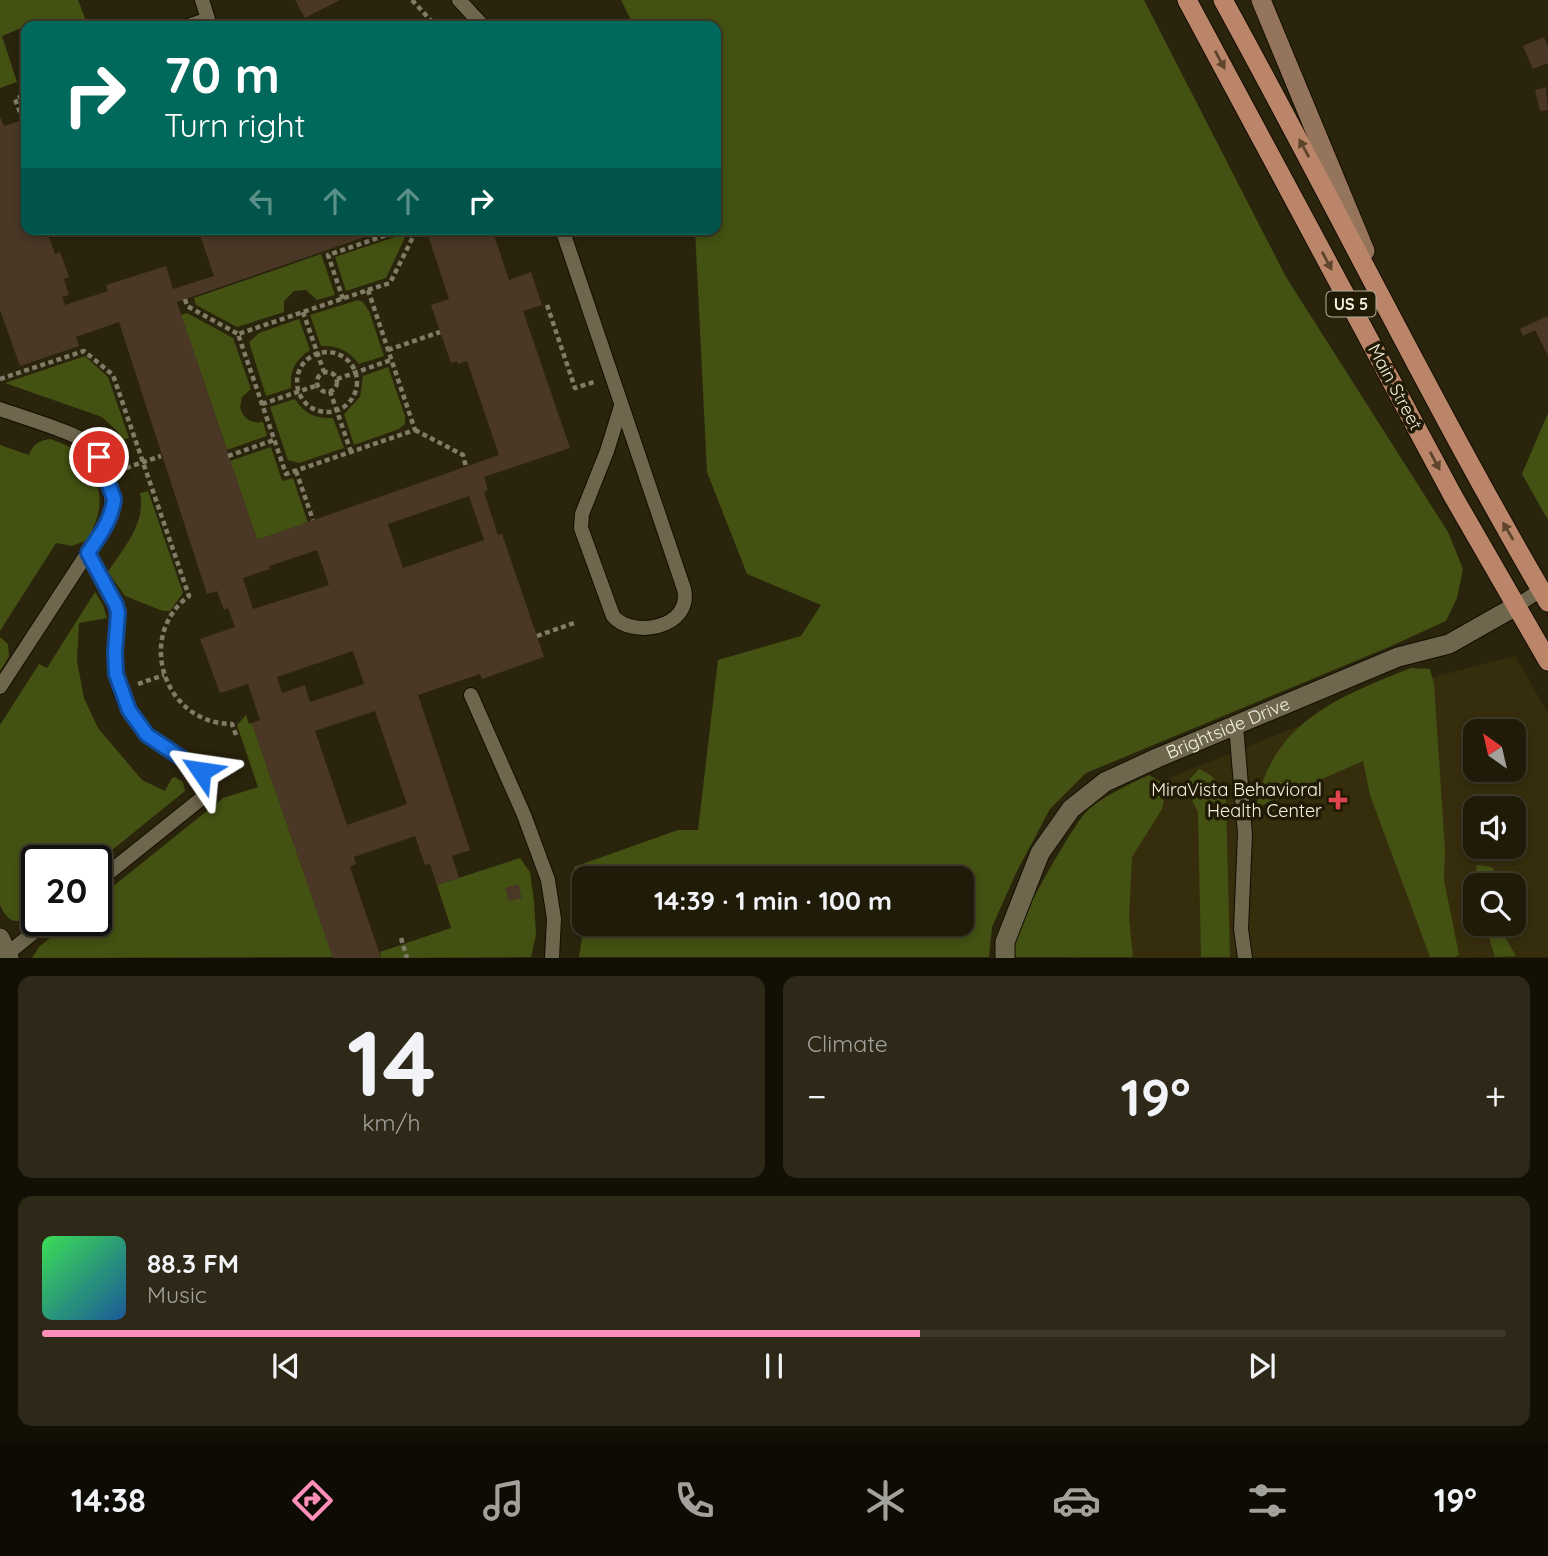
<!DOCTYPE html>
<html lang="en">
<head>
<meta charset="utf-8">
<style>
	body { margin:0; font-family:Quicksand,sans-serif; background:#2d2817; color:#f1f3f6; height:100vh; display:flex; flex-direction:column; font-size:26px; white-space:nowrap }
	* { box-sizing:border-box; margin:0 }
	p { font-size:23px; color:#a2a19c }
	.icon { flex:none; width:38px; height:38px; fill:none; stroke:currentColor; stroke-width:2; stroke-linecap:round; stroke-linejoin:round }
	.map { position:relative; height:958px; overflow:hidden }
	.sheet { display:flex; flex-direction:column; gap:18px; padding:18px; background:#120f05; flex:1 }
	.sheet>* { flex:none }
	.guide { position:absolute; left:21px; top:21px; width:700px; height:214px; border-radius:14px; box-shadow:0 4px 10px #0003,0 0 0 2px #3d392a; background:#00695c; color:#fff; overflow:hidden }
	.needle { width:46px; rotate:326deg }
	.tools { position:absolute; left:1463px; top:719px; display:grid; gap:14px }
	.tools a { display:grid; place-items:center; width:63px; height:63px; border-radius:14px; background:#201b09; box-shadow:0 4px 10px #0003,0 0 0 2px #3d392a; font-size:35px }
	.speed { position:absolute; left:21px; top:845px; display:flex; gap:14px; font-size:35px; font-weight:700; text-align:center }
	.speed>* { display:grid; place-content:center; width:91px; height:91px; border-radius:50%; background:#201b09; box-shadow:0 4px 10px #0003,0 0 0 2px #3d392a; line-height:1 }
	.speed .limit { border:4px solid #111; border-radius:10px; background:#fff; color:#111 }
	.pin { position:absolute; display:grid; place-items:center; width:60px; height:60px; color:#fff; margin:-30px; border:4px solid #fff; border-radius:50%; box-shadow:0 2px 7px #0007 }
	.me { position:absolute; width:77px; margin:-38px; rotate:302deg; stroke-linejoin:round; filter:drop-shadow(0 0 5px #0008) }
	.turn { display:flex; align-items:center; gap:24px; height:147px; padding:0 28px; font-size:32px }
	.turn .icon { width:91px; height:91px; stroke-width:2.5 }
	.turn b { display:block; font-size:49px; line-height:60px }
	.lanes { display:flex; align-items:center; height:66px; padding:0 28px; background:#0003; justify-content:center; gap:35px; direction:ltr }
	.lanes .off { opacity:.35 }
	.big { font-size:52px; font-weight:700; line-height:1.1 }
	.sheet .tile { flex:1; display:flex; flex-direction:column; justify-content:center; gap:10px; min-width:0; padding:0 24px; border-radius:14px; background:#2d2817 }
	.sheet .dial { align-items:center; gap:0 }
	.dial b { font-size:91px; line-height:1 }
	.song { display:flex; align-items:center; gap:21px }
	.cover { width:84px; height:84px; border-radius:10px; background:linear-gradient(135deg,hsl(130 70% 55%),hsl(210 70% 35%)) }
	.played { height:7px; border-radius:4px; background:linear-gradient(90deg,#ff8eb9 60%,#3d392a 60%) }
	.keys { display:flex; justify-content:space-around; direction:ltr }
	.heat { display:flex; justify-content:space-between; align-items:center; font-size:38px; direction:ltr }
	.sheet .tiles { flex:1; display:grid; gap:18px; grid-template-columns:1fr 1fr }
	.tile:last-child { grid-column:span 2 }
	.trip { position:absolute; left:572px; top:866px; width:402px; height:70px; border-radius:14px; background:#201b09; box-shadow:0 4px 10px #0003,0 0 0 2px #3d392a; font-weight:700; line-height:70px; text-align:center }
	.tab-bar { display:flex; height:112px; justify-content:space-around; align-items:center; background:#0d0b04; color:#a2a19c }
	.tab-bar .icon { width:49px; height:49px }
	.tab-bar .active { color:#ff8eb9 }
	.tab-bar b { font-size:32px; color:#f1f3f6 }
	.map>svg:first-child { display:block }
	.built { fill:#362d0d; fill-rule:evenodd }
	.green { fill:#435112; fill-rule:evenodd }
	.building { fill:#4a3726; fill-rule:evenodd }
	.lines { fill:none; stroke-linecap:round; stroke-linejoin:round }
	.service-casing { stroke:#130d00; stroke-width:16 }
	.minor-casing { stroke:#130d00; stroke-width:21 }
	.secondary-casing { stroke:#130d00; stroke-width:21 }
	.primary-casing { stroke:#130d00; stroke-width:21 }
	.path { stroke:#817c68; stroke-width:4.5; stroke-dasharray:5 3.5; stroke-linecap:butt }
	.service { stroke:#6e664d; stroke-width:14 }
	.minor { stroke:#6e664d; stroke-width:19 }
	.secondary { stroke:#94755b; stroke-width:19 }
	.primary { stroke:#ba8569; stroke-width:19 }
	.oneway { fill:#5e452c }
	.route-casing { stroke:#114b97; stroke-width:18 }
	.route { stroke:#1a73e8; stroke-width:12 }
	.health-dot { fill:#e0444e; stroke:#211a04; stroke-width:2.5 }
	.labels { text-anchor:middle; stroke-width:7; stroke-linejoin:round; paint-order:stroke }
	.shield { fill:#211a04; stroke:#b5b09f; stroke-width:2 }
	.shield-label { font-size:16px; font-weight:bold; fill:#f5f1e2 }
	.street-label { font-size:18px; fill:#f5f1e2; stroke:#211a04 }
	.poi-label { font-size:18px; fill:#f5f1e2; stroke:#211a04; text-anchor:end }
</style>
</head>
<body>
<div class="map">
<svg width="1548" height="958" viewBox="0 0 1548 958">
	<rect width="100%" height="100%" fill="#2b240c"/>
	<path class="built" d="M1515,656L1548,713V957L1066,958L1137,791L1395,687ZM1475,732H1514V770H1475ZM1475,808H1514V847H1475ZM1475,886H1514V924H1475Z"/>
	<g class="green">
		<path d="M0,0H78L88,26H26L2,36L17,82L0,88Z"/>
		<path d="M621,0H1144L1286,277L1448,532L1463,569L1457,598L1446,621L1389,647L1086,773L1050,809L1016,873L992,927L989,957H579L584,925L574,867L678,830H698L718,660L801,636L821,605L747,574L707,472L695,229H716V26H634ZM584,878H962V924H584Z"/>
		<path d="M407,233L386,278L346,291L335,257Z"/>
		<path d="M321,254L335,295L317,300L306,290L294,291L284,301V312L237,327L196,305L194,298Z"/>
		<path d="M358,300L363,302L369,311L384,356L359,364C349,351 338,345 321,346L310,315Z"/>
		<path d="M187,313L233,338L251,389L242,397L240,408C244,419 251,424 263,422L267,436L227,450L181,315Z"/>
		<path d="M299,319L310,350C295,360 290,370 291,388L266,396L249,342L259,333Z"/>
		<path d="M85,356L108,377L129,438L122,440L116,430L102,417L5,383Z"/>
		<path d="M388,367L405,416V424L399,429L354,445L344,414L360,397L363,376Z"/>
		<path d="M295,399C304,414 316,419 333,418L344,448L299,463L288,460L270,407Z"/>
		<path d="M1548,413V520L1522,474Z"/>
		<path d="M50,439C61,443 75,448 84,457C96,470 103,498 98,514C96,523 91,531 88,540L72,546L56,543L0,631V445L29,455C33,444 38,441 50,439Z"/>
		<path d="M271,447L282,481L293,478L308,523L257,540L230,461Z"/>
		<path d="M148,491L183,593L170,611H163L125,596L108,572C124,547 146,524 140,493Z"/>
		<path d="M95,592L103,605L107,618L79,623L77,661L84,698L98,728L142,780L165,791L172,778L175,777L183,782L185,791L96,863V861H37V910C20,924 10,927 0,905V725L39,664L47,668Z"/>
		<path d="M0,637L8,644L9,657L0,671Z"/>
		<path d="M1411,668L1430,669L1434,684L1445,850L1444,880L1459,955L1454,957H1430L1370,795L1363,761L1256,808C1271,722 1338,697 1411,668Z"/>
		<path d="M246,715L249,724L252,723L333,957L32,958L39,947L70,921L96,920V900L223,798L258,787L237,725Z"/>
		<path d="M1199,769C1215,776 1220,784 1226,799L1230,957H1201L1198,812L1192,800L1187,782Z"/>
		<path d="M1149,775L1163,783L1165,795L1162,809L1132,857L1129,918L1133,957H1015C1014,953 1013,946 1014,941C1017,924 1075,821 1088,810C1105,795 1128,785 1149,775Z"/>
		<path d="M520,858L530,872L534,901L536,935L531,957L381,958L380,952L451,928L437,885Z"/>
		<path d="M1477,865L1492,867L1502,885H1478L1476,870Z"/>
		<path d="M1514,906L1519,914L1515,926L1505,937L1516,956L1495,957L1485,924H1514Z"/>
	</g>
	<g class="building">
		<path d="M295,0H340L305,18Z"/>
		<path d="M1544,37L1548,48V63L1533,69L1523,46Z"/>
		<path d="M1546,87L1548,110L1540,111L1535,90Z"/>
		<path d="M0,117L4,126L26,119V229H46L55,254L60,252L69,277L64,279L69,295L62,297L65,305L108,291L106,285L166,266L173,289L214,276L198,229H388L177,302L257,540L499,455L467,361L458,364L457,361L451,363L431,305L449,299L426,229H492L509,280L531,272L542,305L523,311L570,448L484,477L488,490L484,492L498,535L502,534L544,657L482,679L480,674L418,695L470,850L452,856L459,878L437,885L430,864L425,865L415,836L354,857L356,864L350,867L381,958H333L252,723L260,720L248,684L220,693L200,639L235,627L228,608L224,610L217,591L207,594L119,322L76,337L79,346L20,366L0,310ZM469,496L484,540L403,568L388,524ZM317,550L329,585L253,609L243,578L270,569L269,566ZM353,651L364,684L310,702L305,685L282,693L277,677ZM375,711L407,804L347,825L315,731Z"/>
		<path d="M1547,316L1548,318V356L1535,330L1523,336L1520,329Z"/>
		<path d="M518,884L522,898L509,901L505,888Z"/>
	</g>
	<g class="lines">
		<g class="service-casing">
			<g id="service">
				<path d="M459,0L483,26"/>
				<path d="M188,26L208,19L202,0"/>
				<path d="M562,229L684,589C693,628 632,639 613,616L581,528L582,514L607,451L621,406"/>
				<path d="M0,409C21,417 83,434 95,449C101,458 104,470 107,480C113,499 114,508 105,526L0,687"/>
				<path d="M88,553C96,569 114,594 117,611C120,628 114,647 115,664C119,720 155,743 199,768L206,787L202,798L96,883"/>
				<path d="M1516,606L1541,590"/>
				<path d="M471,695L524,815L548,880L554,919L552,958"/>
				<path d="M1236,725L1245,834L1241,929L1245,958"/>
				<path d="M7,954L49,920"/>
			</g>
		</g>
		<g class="minor-casing">
			<g id="minor">
				<path d="M0,938L9,958"/>
				<path id="s1" d="M1005,958V942L1040,853L1071,809L1105,782L1157,758L1398,657L1449,644L1516,606"/>
			</g>
		</g>
		<g class="secondary-casing">
			<path id="secondary" d="M1261,0L1365,251"/>
		</g>
		<g class="primary-casing">
			<g id="primary">
				<path d="M1187,0L1453,496L1548,661"/>
				<path d="M1223,0C1333,200 1433,405 1548,602"/>
			</g>
		</g>
		<g class="path">
			<path d="M412,0L436,26"/>
			<path d="M23,120L15,99L26,95"/>
			<path d="M368,290L415,430L286,474L238,334Z"/>
			<path d="M368,290L390,283L417,229"/>
			<path d="M185,299L187,306L238,334"/>
			<path d="M343,299L328,255L404,229"/>
			<path d="M547,305L575,388L594,382"/>
			<path d="M303,312L324,372"/>
			<path d="M388,350L440,332"/>
			<circle cx="327" cy="382" r="30"/>
			<circle cx="327" cy="382" r="10"/>
			<path d="M0,379L84,351L113,375L189,596C135,636 164,724 232,724L236,735"/>
			<path d="M337,379L391,360"/>
			<path d="M330,391L351,452"/>
			<path d="M262,404L318,385"/>
			<path d="M415,430L463,455L466,467"/>
			<path d="M228,456L274,440"/>
			<path d="M126,468L161,456"/>
			<path d="M296,471L313,520"/>
			<path d="M537,636L574,623"/>
			<path d="M138,684L164,675"/>
			<path d="M401,938L407,958"/>
		</g>
		<use href="#service" class="service"/>
		<use href="#minor" class="minor"/>
		<use href="#secondary" class="secondary"/>
		<use href="#primary" class="primary"/>
	</g>
	<defs><path id="oneway-solid" d="M-6-.8H1V-3.2L6.5 0L1 3.2V.8H-6Z" transform="scale(1.75)"/></defs>
	<g class="oneway">
		<use href="#oneway-solid" transform="translate(1220 60) rotate(62)"/>
		<use href="#oneway-solid" transform="translate(1304 148) rotate(-118)"/>
		<use href="#oneway-solid" transform="translate(1327 261) rotate(62)"/>
		<use href="#oneway-solid" transform="translate(1435 461) rotate(62)"/>
		<use href="#oneway-solid" transform="translate(1508 531) rotate(-120)"/>
	</g>
	<g class="lines">
		<g class="route-casing">
			<path id="route" d="M99,457L114,499C112,520 99,536 88,553L116,605L118,613L115,652L116,674L129,710L147,735L201,771"/>
		</g>
		<use href="#route" class="route"/>
	</g>
	<path class="health-dot" d="M1334.5 789.5h7v7h7v7h-7v7h-7v-7h-7v-7h7z"/>
	<g class="labels">
		<rect class="shield" x="1326.5" y="291.5" width="49" height="25" rx="5"/>
		<g class="shield-label">
			<text x="1351" y="310">US 5</text>
		</g>
		<g class="street-label">
			<text transform="translate(1395 387) rotate(62)" y="6">Main Street</text>
			<text dy="6" stroke="none"><textPath href="#s1" startOffset="343">Brightside Drive</textPath></text>
		</g>
		<g class="poi-label">
			<text x="1322" y="796">MiraVista Behavioral<tspan x="1322" dy="21">Health Center</tspan></text>
		</g>
	</g>
</svg>
<div class="tools">
<a><svg class="needle" viewBox="-14 -14 28 28"><path d="M0-13l5 13h-10z" fill="#e53935"/><path d="M0 13l5-13h-10z" fill="#a2a19c"/></svg></a>
<a><svg class="icon" aria-label="sound" viewBox="0 0 24 24"><path d="M4 9h4l5-4v14l-5-4H4zM17 9q2 3 0 6"/></svg></a>
<a><svg class="icon" aria-label="search" viewBox="0 0 24 24"><circle cx="10" cy="10" r="6"/><path d="M15 15l6 6"/></svg></a>
</div>
<div class="speed"><div class="limit">20</div></div>
<div class="pin" style="left:99px;top:457px;background:#d93025"><svg class="icon" aria-label="arrive" viewBox="0 0 24 24"><path d="M6 21V4h12l-3 4 3 4H6"/></svg></div>
<svg class="me" style="left:201px;top:771px" viewBox="-20 -20 40 40"><path d="M0-17L14 15 0 8-14 15z" fill="#1a73e8" stroke="#fff" stroke-width="4"/></svg>
<div class="trip">14:39 · 1 min · 100 m</div>
<div class="guide">
<div class="turn"><svg class="icon" aria-label="right" viewBox="0 0 24 24"><path d="M7 20v-9h11M14 6l5 5-5 5"/></svg><div><b>70 m</b>Turn right</div></div>
<div class="lanes"><svg class="icon off" aria-label="left" viewBox="0 0 24 24"><path d="M17 20v-9H6M10 6l-5 5 5 5"/></svg><svg class="icon off" aria-label="ahead" viewBox="0 0 24 24"><path d="M12 20V5M6 11l6-6 6 6"/></svg><svg class="icon off" aria-label="ahead" viewBox="0 0 24 24"><path d="M12 20V5M6 11l6-6 6 6"/></svg><svg class="icon" aria-label="right" viewBox="0 0 24 24"><path d="M7 20v-9h11M14 6l5 5-5 5"/></svg></div>
</div>
</div>
<section class="sheet">
<div class="tiles">
<div class="tile dial"><b>14</b><p>km/h</p></div>
<div class="tile"><p>Climate</p>
<div class="heat"><a>−</a><b class="big">19°</b><a>+</a></div>
</div>
<div class="tile">
<div class="song"><i class="cover"></i><div><b>88.3 FM</b><p>Music</p></div></div>
<div class="played"></div>
<div class="keys"><svg class="icon" aria-label="previous" viewBox="0 0 24 24"><path d="M18 5L8 12l10 7zM5 5v14"/></svg><svg class="icon" aria-label="pause" viewBox="0 0 24 24"><path d="M8 5v14M16 5v14"/></svg><svg class="icon" aria-label="next" viewBox="0 0 24 24"><path d="M6 5l10 7-10 7zM19 5v14"/></svg></div>
</div>
</div>
</section>
<nav class="tab-bar">
<b>14:38</b>
<svg class="icon active" aria-label="directions" viewBox="0 0 24 24"><path d="M12 3l9 9-9 9-9-9zM9 14v-3h6M13 9l2 2-2 2"/></svg>
<svg class="icon" aria-label="music" viewBox="0 0 24 24"><path d="M9 18V5l10-2v13"/><circle cx="6" cy="18" r="3"/><circle cx="16" cy="16" r="3"/></svg>
<svg class="icon" aria-label="phone" viewBox="0 0 24 24"><path d="M5 4h4l2 5-3 2q2 4 5 5l2-3 5 2v4C11 20 4 13 5 4z"/></svg>
<svg class="icon" aria-label="climate" viewBox="0 0 24 24"><path d="M12 3v18M4 7l16 10M4 17L20 7"/></svg>
<svg class="icon" aria-label="car" viewBox="0 0 24 24"><path d="M5 17H2v-5l4-1 3-4h7l3 4 3 1v5h-3M9 17h6M6 11h13"/><circle cx="7" cy="17" r="2"/><circle cx="17" cy="17" r="2"/></svg>
<svg class="icon" aria-label="filters" viewBox="0 0 24 24"><path d="M4 7h16M4 17h16"/><circle cx="9" cy="7" r="2"/><circle cx="15" cy="17" r="2"/></svg>
<b>19°</b>
</nav>
</body>
</html>
